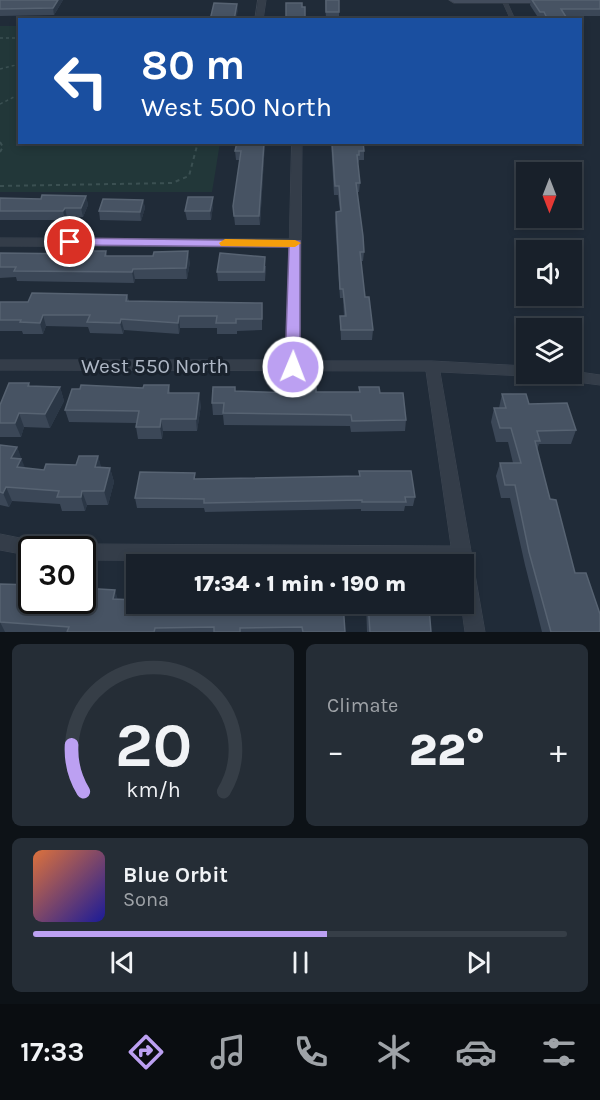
<!DOCTYPE html>
<html lang="en">
<head>
<meta charset="utf-8">
<style>
	body { margin:0; font-family:Karla,sans-serif; background:#252d36; color:#f1f3f6; height:100vh; display:flex; flex-direction:column; font-size:22px; white-space:nowrap }
	* { box-sizing:border-box; margin:0 }
	p { font-size:20px; color:#9fa3a8 }
	.icon { flex:none; width:33px; height:33px; fill:none; stroke:currentColor; stroke-width:2; stroke-linecap:round; stroke-linejoin:round }
	.map { position:relative; height:632px; overflow:hidden }
	.panel { display:flex; flex-direction:column; gap:12px; padding:12px; background:#0d1217; flex:1 }
	.panel>* { flex:none }
	.top-card { position:absolute; left:18px; top:18px; width:564px; height:126px; border-radius:0px; box-shadow:0 3px 9px #0003,0 0 0 2px #363e47; background:#1a4fa0; color:#fff; overflow:hidden }
	.needle { width:39px; rotate:180deg }
	.buttons { position:absolute; left:516px; top:162px; display:grid; gap:12px }
	.buttons a { display:grid; place-items:center; width:66px; height:66px; border-radius:0px; background:#18202a; box-shadow:0 3px 9px #0003,0 0 0 2px #363e47; font-size:30px }
	.speed { position:absolute; left:18px; top:536px; display:flex; gap:12px; font-size:30px; font-weight:700; text-align:center }
	.speed>* { display:grid; place-content:center; width:78px; height:78px; border-radius:50%; background:#18202a; box-shadow:0 3px 9px #0003,0 0 0 2px #363e47; line-height:1 }
	.speed .limit { border:3px solid #111; border-radius:9px; background:#fff; color:#111 }
	.pin { position:absolute; display:grid; place-items:center; width:51px; height:51px; color:#fff; margin:-26px; border:3px solid #fff; border-radius:50%; box-shadow:0 2px 6px #0007 }
	.me { position:absolute; width:66px; margin:-33px; rotate:1deg; stroke-linejoin:round; filter:drop-shadow(0 0 4px #0008) }
	.turn { display:flex; align-items:center; gap:21px; height:126px; padding:0 24px; font-size:27px }
	.turn .icon { width:78px; height:78px; stroke-width:2.5 }
	.turn b { display:block; font-size:42px; line-height:51px }
	.big { font-size:45px; font-weight:800; line-height:1.1 }
	.panel .tile { flex:1; display:flex; flex-direction:column; justify-content:center; gap:9px; min-width:0; padding:0 21px; border-radius:9px; background:#252d36 }
	.panel .dial { align-items:center; gap:0 }
	.dial svg { height:156px; overflow:visible; fill:none; stroke:#363e47; stroke-width:7; stroke-linecap:round; text-anchor:middle }
	.dial text { fill:#f1f3f6; stroke:none }
	.song { display:flex; align-items:center; gap:18px }
	.cover { width:72px; height:72px; border-radius:9px; background:linear-gradient(135deg,hsl(20 70% 55%),hsl(240 70% 35%)) }
	.played { height:6px; border-radius:3px; background:linear-gradient(90deg,#bca0f2 55%,#363e47 55%) }
	.keys { display:flex; justify-content:space-around; direction:ltr }
	.heat { display:flex; justify-content:space-between; align-items:center; font-size:33px; direction:ltr }
	.panel .tiles { flex:1; display:grid; gap:12px; grid-template-columns:1fr 1fr }
	.tile:last-child { grid-column:span 2 }
	.trip { position:absolute; left:126px; top:554px; width:348px; height:60px; border-radius:0px; background:#18202a; box-shadow:0 3px 9px #0003,0 0 0 2px #363e47; font-weight:800; line-height:60px; text-align:center }
	.dock { display:flex; height:96px; justify-content:space-around; align-items:center; background:#0a0d11; color:#9fa3a8 }
	.dock .icon { width:42px; height:42px }
	.dock .selected { color:#bca0f2 }
	.dock b { font-size:27px; color:#f1f3f6 }
	.map>svg:first-child { display:block }
	.green { fill:#223739 }
	.lines { fill:none; stroke-linecap:round; stroke-linejoin:round }
	.service-casing { stroke:#3d4652; stroke-width:5 }
	.minor-casing { stroke:#3d4652; stroke-width:1 }
	.secondary-casing { stroke:#3d4652; stroke-width:1 }
	.path-far1 { stroke:#3b5052; stroke-width:1.5; stroke-dasharray:3 3; stroke-linecap:butt }
	.path { stroke:#3b5052; stroke-width:2; stroke-dasharray:4 4; stroke-linecap:butt }
	.service { stroke:#343d49; stroke-width:4.5 }
	.minor { fill:#343d49; fill-rule:evenodd }
	.secondary { fill:#424c5c; fill-rule:evenodd }
	.wall { fill:#3b4757 }
	.shaded-wall { fill:#2b3746 }
	.building { fill:#475363; stroke:#576372; stroke-width:1.5 }
	.route { fill:#bca0f2; stroke:#7a689d; stroke-width:1.5 }
	.slow { fill:#f59e0b }
	.labels { text-anchor:middle; stroke-width:6; stroke-linejoin:round; paint-order:stroke }
	.street-label { font-size:21px; fill:#aeb7c5; stroke:#19222d }
</style>
</head>
<body>
<div class="map">
<svg width="600" height="632" viewBox="0 0 600 632">
	<rect width="100%" height="100%" fill="#202b38"/>
	<path class="green" d="M0,26H19L20,142L220,143L212,192H0Z"/>
	<g class="lines">
		<g class="service-casing">
			<path id="service" d="M504,0L513,20"/>
		</g>
		<g class="minor-casing">
			<g id="minor">
				<path d="M258,0H266L263,20H255Z"/>
				<path d="M292,142H302L300,361H432L526,366V374H532L526,376L440,372L485,632H465L461,603H464V564H454V562L82,560V549H74L82,544L451,546L426,371L0,370V360H286L289,247L0,246V238L289,239Z"/>
				<path d="M572,371L600,375V385L553,379L548,378L546,374H572Z"/>
				<path d="M0,534L45,543L48,549H32V556L0,550Z"/>
			</g>
		</g>
		<g class="secondary-casing">
			<path id="secondary" d="M449,0H600V3H454Z"/>
		</g>
		<g class="path-far1">
			<path d="M0,38H20"/>
			<path d="M0,69L20,64"/>
			<path d="M0,104L20,94"/>
		</g>
		<g class="path">
			<path d="M0,142L3,147L0,152"/>
			<path d="M0,186L172,183L189,176L198,142"/>
		</g>
		<use href="#service" class="service"/>
		<use href="#minor" class="minor"/>
		<use href="#secondary" class="secondary"/>
	</g>
	<g class="wall">
		<path d="M0,0H63L54,15L0,16Z"/>
		<path d="M325,0H339V18H326Z"/>
		<path d="M531,0H600V16H565L568,20H543L542,19H539L530,5Z"/>
		<path d="M237,142H265L260,225H235L233,206L240,160H236L235,151Z"/>
		<path d="M331,142H363L364,151V160H359L358,164L360,183L359,192H357L364,252L363,261H361L365,297L373,330L372,340H341L340,316H344L343,298H340L335,221L336,212L340,211L338,195H334Z"/>
		<path d="M86,196L88,205L83,217H67L65,220H0V198L41,199Z"/>
		<path d="M143,200L145,208L141,221L100,220L99,211Z"/>
		<path d="M213,206L211,220H187L185,211Z"/>
		<path d="M106,251L107,256L190,262L187,279H135L134,283L17,281L16,277L0,278V253L81,254Z"/>
		<path d="M266,266L265,281H218L217,272Z"/>
		<path d="M127,295L129,301L262,303V330L237,331V334H217V328H180L179,334L124,330L123,334L90,333L88,327L46,326L43,334H23L22,331H0V302H28Z"/>
		<path d="M29,383L30,386L60,387L64,401L50,428L24,427L21,437H0V405Z"/>
		<path d="M169,385L170,393L201,405L197,431H163L162,439H138L136,427V423L69,422L65,410L143,388Z"/>
		<path d="M359,387L380,393L406,420L405,431L351,432L350,426L224,425L223,415H213L212,403L236,391L295,393L316,392H359Z"/>
		<path d="M502,394L529,404L576,430L571,444H539L537,450L550,499L575,573L600,632H542L525,565L510,498H501L496,476L500,463H513L508,442H496L491,422L494,408H499Z"/>
		<path d="M0,445L17,447L24,468L44,470L76,465L98,456L101,468H110L114,482L108,505H87L85,511H62L60,504L12,501L9,507L0,505Z"/>
		<path d="M359,471L415,497L413,506H405L404,511H361V509L205,512L204,508H137L135,498L196,479L359,476Z"/>
		<path d="M0,584L118,600L345,632H0Z"/>
		<path d="M366,603H395V606L431,632H367Z"/>
	</g>
	<g class="shaded-wall">
		<path d="M58,0H63L54,15L53,8Z"/>
		<path d="M237,4L238,11L236,20H234Z"/>
		<path d="M264,142H265L260,225L259,216Z"/>
		<path d="M86,196L88,205L83,217L81,208Z"/>
		<path d="M213,197V206L211,220L210,211Z"/>
		<path d="M143,200L145,208L141,221L140,212Z"/>
		<path d="M65,208L67,217L65,220L63,211Z"/>
		<path d="M188,251L190,262L187,279L186,268Z"/>
		<path d="M133,269L135,279L134,283L132,272Z"/>
		<path d="M43,315L46,326L43,334L40,323Z"/>
		<path d="M179,316L180,328L179,334L178,323Z"/>
		<path d="M121,319L124,330L123,334L120,323Z"/>
		<path d="M60,387L64,401L50,428L45,414Z"/>
		<path d="M199,393L201,405L197,431L196,419Z"/>
		<path d="M19,413L24,427L21,437L15,423Z"/>
		<path d="M161,419L163,431L162,439L160,427Z"/>
		<path d="M17,447L27,473L23,481L11,458Z"/>
		<path d="M98,456L102,470L95,467Z"/>
		<path d="M110,468L114,482L108,505L104,491Z"/>
		<path d="M6,487L12,501L9,507L3,493Z"/>
		<path d="M82,491L87,505L85,511L81,497Z"/>
		<path d="M115,590L119,603L113,599Z"/>
		<path d="M0,622L5,632H0Z"/>
	</g>
	<g class="building">
		<path d="M0,0H58L53,8L0,9Z"/>
		<rect x="326" y="0" width="13" height="12"/>
		<path d="M532,0H600V9H561L568,20H548L544,12H540Z"/>
		<path d="M214,3L237,4L234,20H210Z"/>
		<path d="M286,3H302V7H305V20H286Z"/>
		<path d="M237,142H264L259,216H234L233,206L241,151H235Z"/>
		<path d="M332,142H363L364,151H359V155H357L360,183H356L363,236L364,252H360L365,297H369L373,330H341L340,316H346L343,289H340L336,212L341,211L339,186H335Z"/>
		<path d="M42,195L86,196L81,208H65L63,211H0V198L41,199Z"/>
		<path d="M188,197H213L210,211H185Z"/>
		<path d="M103,199L143,200L140,212L99,211Z"/>
		<path d="M81,251H106L105,256H153L154,252L188,251L186,268L133,269L132,272L14,271L16,267H0V253L81,254Z"/>
		<path d="M220,253L265,257L264,272H217Z"/>
		<path d="M32,293L127,295L126,301L262,303V319H236V323H216L217,316H179L178,323L121,319L120,323L87,322L90,315H43L40,323L20,322L21,320H0V302H28Z"/>
		<path d="M9,383H29L28,386L60,387L45,414L19,413L15,423H0V405Z"/>
		<path d="M81,385L143,388L144,385H169L168,393H199L196,419H161L160,427H136L139,411L65,410L72,389H80Z"/>
		<path d="M213,387H235V391L295,393V387H316V392H360L359,387H379L380,393H403L406,420L352,421L351,415L223,413L224,403H212Z"/>
		<path d="M502,394H526L529,404L567,403L576,430L537,431L540,441H535L550,499L556,500L575,573H586L600,614V632H551L529,552L515,485H505L500,463H521L511,428H500L494,408H506Z"/>
		<path d="M0,445L17,447L11,458L21,459L17,467L44,470L46,464L76,465L79,456H98L95,467L110,468L104,491H82L81,497H57L59,491L6,487L3,493L0,492Z"/>
		<path d="M359,471H411L415,497H405L406,502H362V500L204,503V499L135,498L140,472L195,473L194,479L360,476Z"/>
		<path d="M0,584L32,585V600H82V588L115,590L113,599L136,600V603H343L345,632H303L302,627L240,628V632H214V627L155,628L154,632H67L69,627L0,622Z"/>
		<path d="M368,603H395V606L429,607L431,632H370Z"/>
	</g>
	<path class="route" d="M70,238L300,241V367L293,372L285,367L289,247L65,245V240Z"/>
	<path class="slow" d="M225,239L295,240L301,243L295,247L221,246L219,243Z"/>
	<g class="labels">
		<g class="street-label">
			<text x="155" y="373">West 550 North</text>
		</g>
	</g>
</svg>
<div class="buttons">
<a><svg class="needle" viewBox="-14 -14 28 28"><path d="M0-13l5 13h-10z" fill="#e53935"/><path d="M0 13l5-13h-10z" fill="#9fa3a8"/></svg></a>
<a><svg class="icon" aria-label="sound" viewBox="0 0 24 24"><path d="M4 9h4l5-4v14l-5-4H4zM17 9q2 3 0 6"/></svg></a>
<a><svg class="icon" aria-label="layers" viewBox="0 0 24 24"><path d="M12 4l9 5-9 5-9-5zM3 14l9 5 9-5"/></svg></a>
</div>
<div class="speed"><div class="limit">30</div></div>
<div class="pin" style="left:70px;top:242px;background:#d93025"><svg class="icon" aria-label="arrive" viewBox="0 0 24 24"><path d="M6 21V4h12l-3 4 3 4H6"/></svg></div>
<svg class="me" style="left:293px;top:367px" viewBox="-20 -20 40 40"><circle r="17" fill="#bca0f2" stroke="#fff" stroke-width="3"/><path d="M0-11L8 9 0 5-8 9z" fill="#fff"/></svg>
<div class="trip">17:34 · 1 min · 190 m</div>
<div class="top-card">
<div class="turn"><svg class="icon" aria-label="left" viewBox="0 0 24 24"><path d="M17 20v-9H6M10 6l-5 5 5 5"/></svg><div><b>80 m</b>West 500 North</div></div>
</div>
</div>
<section class="panel">
<div class="tiles">
<div class="tile dial"><svg viewBox="0 0 100 80">
<path d="M14 69A42 42 0 1 1 86 69"/>
<path d="M14 69A42 42 0 0 1 8 45" stroke="#bca0f2"/>
<text x="50" y="56" font-size="32" font-weight="700">20</text>
<text x="50" y="72" font-size="11">km/h</text>
</svg></div>
<div class="tile"><p>Climate</p>
<div class="heat"><a>−</a><b class="big">22°</b><a>+</a></div>
</div>
<div class="tile">
<div class="song"><i class="cover"></i><div><b>Blue Orbit</b><p>Sona</p></div></div>
<div class="played"></div>
<div class="keys"><svg class="icon" aria-label="previous" viewBox="0 0 24 24"><path d="M18 5L8 12l10 7zM5 5v14"/></svg><svg class="icon" aria-label="pause" viewBox="0 0 24 24"><path d="M8 5v14M16 5v14"/></svg><svg class="icon" aria-label="next" viewBox="0 0 24 24"><path d="M6 5l10 7-10 7zM19 5v14"/></svg></div>
</div>
</div>
</section>
<nav class="dock">
<b>17:33</b>
<svg class="icon selected" aria-label="directions" viewBox="0 0 24 24"><path d="M12 3l9 9-9 9-9-9zM9 14v-3h6M13 9l2 2-2 2"/></svg>
<svg class="icon" aria-label="music" viewBox="0 0 24 24"><path d="M9 18V5l10-2v13"/><circle cx="6" cy="18" r="3"/><circle cx="16" cy="16" r="3"/></svg>
<svg class="icon" aria-label="phone" viewBox="0 0 24 24"><path d="M5 4h4l2 5-3 2q2 4 5 5l2-3 5 2v4C11 20 4 13 5 4z"/></svg>
<svg class="icon" aria-label="climate" viewBox="0 0 24 24"><path d="M12 3v18M4 7l16 10M4 17L20 7"/></svg>
<svg class="icon" aria-label="car" viewBox="0 0 24 24"><path d="M5 17H2v-5l4-1 3-4h7l3 4 3 1v5h-3M9 17h6M6 11h13"/><circle cx="7" cy="17" r="2"/><circle cx="17" cy="17" r="2"/></svg>
<svg class="icon" aria-label="filters" viewBox="0 0 24 24"><path d="M4 7h16M4 17h16"/><circle cx="9" cy="7" r="2"/><circle cx="15" cy="17" r="2"/></svg>
</nav>
</body>
</html>
